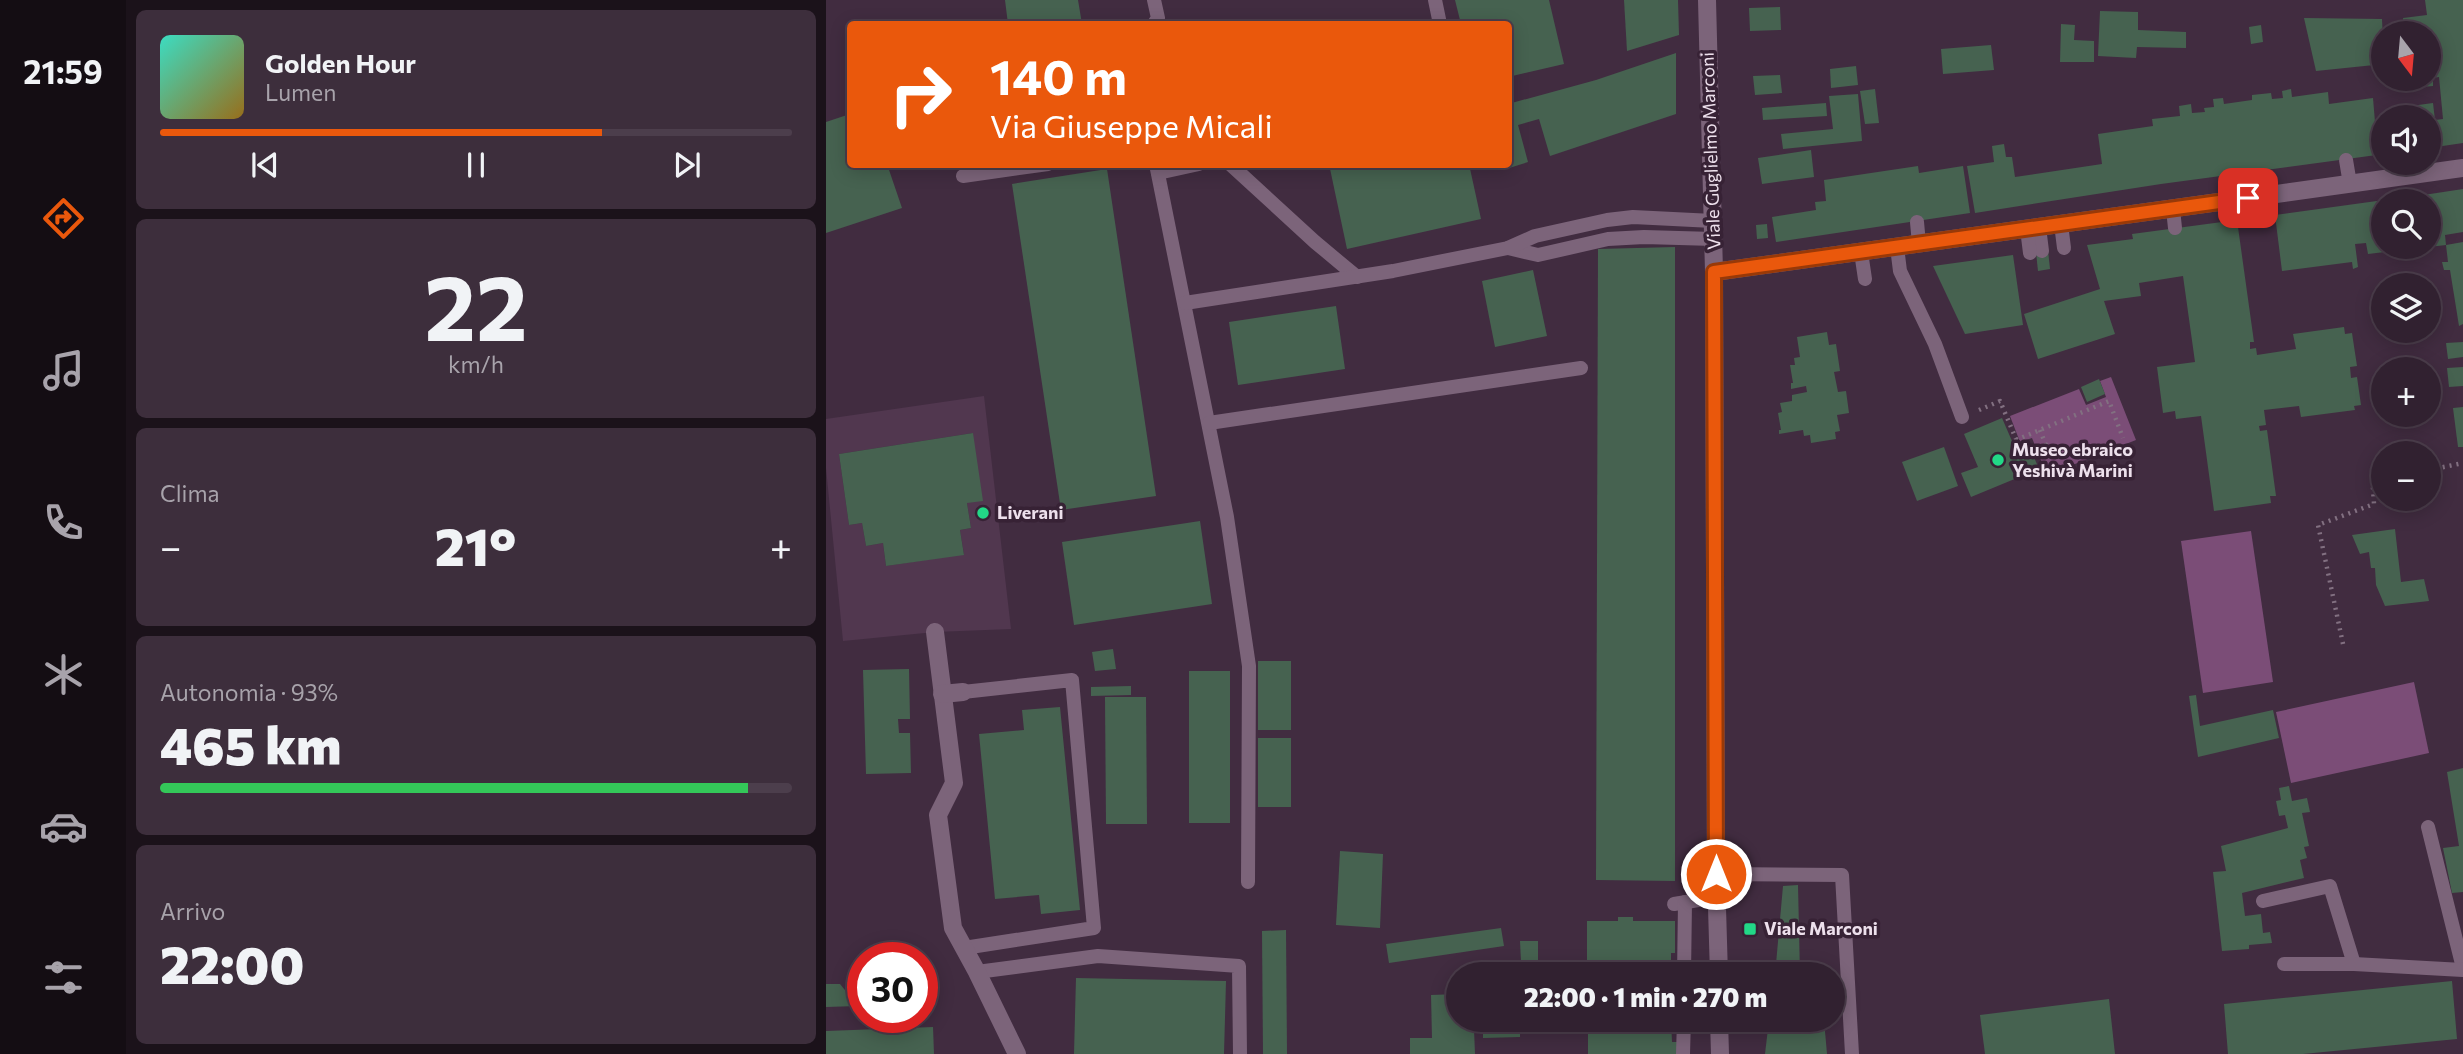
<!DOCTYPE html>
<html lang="it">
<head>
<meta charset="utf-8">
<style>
	body { margin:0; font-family:Commissioner,sans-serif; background:#3d2e3c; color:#f1f3f6; height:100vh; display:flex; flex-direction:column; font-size:26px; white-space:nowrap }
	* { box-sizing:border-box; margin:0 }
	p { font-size:23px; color:#a8a3ab }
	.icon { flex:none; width:38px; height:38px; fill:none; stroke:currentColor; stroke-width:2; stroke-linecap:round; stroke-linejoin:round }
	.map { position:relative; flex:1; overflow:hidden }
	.panel { display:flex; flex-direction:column; gap:10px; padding:10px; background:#1b121a; width:700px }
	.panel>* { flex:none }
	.hud { position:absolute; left:21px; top:21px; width:665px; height:147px; border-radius:7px; box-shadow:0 4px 18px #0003,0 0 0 2px #4c3e4c; background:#ea580c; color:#fff; overflow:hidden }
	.needle { width:46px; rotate:164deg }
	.tools { position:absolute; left:1545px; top:21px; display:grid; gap:14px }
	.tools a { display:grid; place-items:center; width:70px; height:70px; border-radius:50%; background:#312130; box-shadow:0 4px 18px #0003,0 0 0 2px #4c3e4c; font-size:35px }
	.speed { position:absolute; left:21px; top:942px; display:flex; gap:14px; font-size:35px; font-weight:700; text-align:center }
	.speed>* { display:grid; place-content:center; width:91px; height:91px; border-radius:50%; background:#312130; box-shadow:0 4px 18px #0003,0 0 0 2px #4c3e4c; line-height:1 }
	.speed .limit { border:10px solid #d22; background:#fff; color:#111 }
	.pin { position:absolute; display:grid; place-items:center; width:60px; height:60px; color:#fff; margin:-30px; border-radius:14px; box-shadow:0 4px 10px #0006 }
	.me { position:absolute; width:77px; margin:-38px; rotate:0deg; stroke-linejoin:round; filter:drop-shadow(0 0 5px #0008) }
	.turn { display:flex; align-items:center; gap:24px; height:147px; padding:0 28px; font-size:32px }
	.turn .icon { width:91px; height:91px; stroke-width:2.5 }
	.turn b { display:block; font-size:49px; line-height:60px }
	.big { font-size:52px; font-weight:800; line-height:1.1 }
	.panel .tile { flex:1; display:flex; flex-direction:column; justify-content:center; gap:10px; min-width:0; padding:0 24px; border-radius:10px; background:#3d2e3c }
	.panel .dial { align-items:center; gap:0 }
	.dial b { font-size:91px; line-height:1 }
	.song { display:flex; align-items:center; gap:21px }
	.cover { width:84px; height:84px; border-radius:10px; background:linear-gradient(135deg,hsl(170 70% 55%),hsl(40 70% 35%)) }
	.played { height:7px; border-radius:4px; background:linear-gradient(90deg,#ea580c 70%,#4c3e4c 70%) }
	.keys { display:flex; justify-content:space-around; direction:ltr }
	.heat { display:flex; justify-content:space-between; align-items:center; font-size:38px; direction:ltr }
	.charge { height:10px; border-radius:5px; background:linear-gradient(90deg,#34c759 93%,#4c3e4c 0) }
	.trip { position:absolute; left:620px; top:962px; width:399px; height:70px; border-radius:35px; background:#312130; box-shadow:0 4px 18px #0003,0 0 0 2px #4c3e4c; font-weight:800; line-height:70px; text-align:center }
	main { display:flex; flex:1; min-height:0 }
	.dock { display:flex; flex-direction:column; width:126px; justify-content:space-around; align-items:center; background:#140d13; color:#a8a3ab }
	.dock .icon { width:49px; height:49px }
	.dock .active { color:#ea580c }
	.dock b { font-size:32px; color:#f1f3f6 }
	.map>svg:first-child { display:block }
	.built { fill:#51374f; fill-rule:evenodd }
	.green { fill:#7b4d77 }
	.building { fill:#466250 }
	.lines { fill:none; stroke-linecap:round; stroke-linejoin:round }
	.path { stroke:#827081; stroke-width:4.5; stroke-dasharray:2 5; stroke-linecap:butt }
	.lane { stroke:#7c647a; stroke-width:14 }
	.street { stroke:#7c647a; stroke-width:18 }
	.route-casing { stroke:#983908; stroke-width:18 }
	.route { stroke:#ea580c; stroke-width:12 }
	.poi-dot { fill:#22d887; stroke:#372235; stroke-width:2.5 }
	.labels { text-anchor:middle; stroke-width:7; stroke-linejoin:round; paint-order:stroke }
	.street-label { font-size:18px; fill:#ede0ec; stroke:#372235 }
	.poi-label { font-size:18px; font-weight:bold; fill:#ede0ec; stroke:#372235; text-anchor:start }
</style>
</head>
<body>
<main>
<nav class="dock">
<b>21:59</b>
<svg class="icon active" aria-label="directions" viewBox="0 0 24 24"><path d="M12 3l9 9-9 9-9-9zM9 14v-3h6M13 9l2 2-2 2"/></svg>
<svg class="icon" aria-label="music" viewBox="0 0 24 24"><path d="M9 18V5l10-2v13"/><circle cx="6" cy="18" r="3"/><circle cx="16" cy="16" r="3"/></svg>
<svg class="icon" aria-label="phone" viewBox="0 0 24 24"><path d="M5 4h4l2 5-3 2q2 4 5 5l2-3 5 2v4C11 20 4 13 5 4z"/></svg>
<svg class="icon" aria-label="climate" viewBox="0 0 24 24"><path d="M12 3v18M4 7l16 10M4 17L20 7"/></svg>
<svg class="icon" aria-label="car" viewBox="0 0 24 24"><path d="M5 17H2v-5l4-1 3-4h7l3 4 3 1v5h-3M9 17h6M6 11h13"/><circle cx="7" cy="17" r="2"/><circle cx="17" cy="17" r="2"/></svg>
<svg class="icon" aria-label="filters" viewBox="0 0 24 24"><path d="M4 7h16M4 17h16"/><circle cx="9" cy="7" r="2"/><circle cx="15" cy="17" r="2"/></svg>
</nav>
<section class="panel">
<div class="tile">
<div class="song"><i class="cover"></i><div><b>Golden Hour</b><p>Lumen</p></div></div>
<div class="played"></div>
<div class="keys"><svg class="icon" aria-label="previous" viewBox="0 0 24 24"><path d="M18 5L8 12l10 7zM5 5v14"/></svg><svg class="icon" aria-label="pause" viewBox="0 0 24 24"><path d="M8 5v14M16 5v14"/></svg><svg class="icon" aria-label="next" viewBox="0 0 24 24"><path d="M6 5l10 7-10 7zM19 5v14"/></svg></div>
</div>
<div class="tile dial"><b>22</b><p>km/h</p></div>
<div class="tile"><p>Clima</p>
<div class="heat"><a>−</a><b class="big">21°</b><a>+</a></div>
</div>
<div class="tile"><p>Autonomia · 93%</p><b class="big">465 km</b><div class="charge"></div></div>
<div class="tile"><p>Arrivo</p><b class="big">22:00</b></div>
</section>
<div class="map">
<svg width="1637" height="1054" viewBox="0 0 1637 1054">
	<rect width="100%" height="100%" fill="#412c40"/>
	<path class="built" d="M158,396L185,629L109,632L17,641L0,468V419ZM147,433L141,503L145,528L134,530L138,554L60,566L57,543L40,546L36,523L23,525L13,454Z"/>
	<g class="green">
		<path d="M1285,377L1310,440L1221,475L1206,438L1194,442L1184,416L1253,389L1260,405L1280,397L1274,381Z"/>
		<path d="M1425,531L1447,682L1377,693L1355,541Z"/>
		<path d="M1588,682L1603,753L1465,783L1450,712Z"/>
	</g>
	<g class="building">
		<path d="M179,0H252L256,24H182Z"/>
		<path d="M629,0H723L738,64L682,77V24H635Z"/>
		<path d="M798,0H852L853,35L801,51Z"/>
		<path d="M1599,0H1637V143L1603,148V117H1586L1585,106L1607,103L1609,120L1617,119L1613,77L1607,78V86L1586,88L1584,79H1603V33H1579L1577,18L1601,15Z"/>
		<path d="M954,7L955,30L924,31L923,8Z"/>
		<path d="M1274,11L1312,12V30L1360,32V48L1311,47L1310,58L1272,56Z"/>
		<path d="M1478,18L1556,19L1558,64L1490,71Z"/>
		<path d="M1235,24L1249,25L1248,40L1268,41V62H1234Z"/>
		<path d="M1435,25L1437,42L1425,44L1423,27Z"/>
		<path d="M1165,45L1168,70L1117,74L1115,49Z"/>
		<path d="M850,53V114L724,156L713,119L692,125L702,162L680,169L679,164H682V104L770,80Z"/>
		<path d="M1030,66L1032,85L1005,88L1004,69Z"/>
		<path d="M954,75L956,93L929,95L927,76Z"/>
		<path d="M1049,89L1053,123L1039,124L1034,91Z"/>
		<path d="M1465,89L1466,97L1502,92L1503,104L1547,98L1550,134L1558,133V154L1335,184L1149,213L1141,166L1168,162L1166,146L1178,144L1180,157H1186L1189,177L1276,164L1272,134L1327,126L1326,119L1354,116L1353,106L1365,104L1366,113L1379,112L1378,108L1388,107L1387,99L1397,98L1398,104L1426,100V95L1445,93L1446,99L1457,98L1456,91Z"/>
		<path d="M1032,94L1036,141L957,149L955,134L1007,129L1003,96Z"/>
		<path d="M1000,103L1001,116L937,120L936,108Z"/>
		<path d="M24,114V164H61L76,208L0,233V122Z"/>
		<path d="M985,150L988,177L936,184L932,158Z"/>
		<path d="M503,164H643L655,219L521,249Z"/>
		<path d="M1092,166L1093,173L1137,166L1144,213L950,242L946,217L990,210L989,202L1000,201L998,180Z"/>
		<path d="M281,169L330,496L235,510L186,184Z"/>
		<path d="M1637,189V232L1619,235L1620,245L1603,247V201H1558Z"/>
		<path d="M1558,200L1559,252L1542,254L1540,243L1529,244L1532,267L1527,269L1526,262L1456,271L1449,215Z"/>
		<path d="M1411,220L1428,342H1424V349L1430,348L1431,355L1470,349L1467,334L1518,327L1519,334L1526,333L1531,366L1524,367L1525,378L1531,377L1535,405L1528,406L1529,410L1475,417L1473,406L1438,410L1440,425L1433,426L1434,431L1441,430L1450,496H1444L1445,503L1388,511L1375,416L1350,419L1349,411L1337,413L1331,367L1369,362L1357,276L1313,283L1315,296L1278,301L1289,334L1212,359L1198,314L1274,289L1261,245L1307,239L1306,234Z"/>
		<path d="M941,224L942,238L931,239L930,225Z"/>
		<path d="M1637,242V324L1633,326L1624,270H1618L1616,262H1622L1620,245Z"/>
		<path d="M849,247V881L770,880L772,249Z"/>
		<path d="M1222,250L1224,269L1212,271L1210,252Z"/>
		<path d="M1187,255L1197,325L1139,334L1107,266Z"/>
		<path d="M707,270L721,336L669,347L656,281Z"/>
		<path d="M510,306L519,369L412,385L403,322Z"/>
		<path d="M1001,332L1003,345L1010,344L1014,371L1008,372L1012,392L1020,391L1023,413L1011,415L1014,431L1009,432L1010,439L985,443L984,435L978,436L977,430L953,434V430H955L952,413L956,412L954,403L966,401V395L981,392L980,386L965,389V383H967L964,365H969L968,358L974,357L971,337Z"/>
		<path d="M1637,342V357L1622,359L1620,343Z"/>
		<path d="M1637,367V386L1623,387L1621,368Z"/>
		<path d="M1273,379L1279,394L1261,402L1255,387Z"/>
		<path d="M1637,407V447H1632L1627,408Z"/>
		<path d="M1176,418L1189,448L1202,443L1213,469L1145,497L1135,473L1152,467L1138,434Z"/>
		<path d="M147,433L157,501L141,503L145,528L134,530L138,555L60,566L57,543L40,546L36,523L23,525L13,454Z"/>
		<path d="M1118,447L1132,486L1091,501L1076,462Z"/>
		<path d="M374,521L386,604L248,625L236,542Z"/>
		<path d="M1569,529L1575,582L1598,579L1603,601L1559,606L1550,585L1549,568H1545L1543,552L1534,554L1526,535Z"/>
		<path d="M287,649L290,669L269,671L266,652Z"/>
		<rect x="432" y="661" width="33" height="69"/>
		<path d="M83,669L84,719H72L73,733H84L85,773L40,774L37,670Z"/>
		<rect x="363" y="671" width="41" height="152"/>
		<path d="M305,686V695L265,696V687Z"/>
		<path d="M1370,695L1374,726L1447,710L1453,738L1372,757L1363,696Z"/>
		<path d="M279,697H320L321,824H280Z"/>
		<path d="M234,707L254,910L215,914L213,895L169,899L153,734L198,730L196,710Z"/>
		<rect x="432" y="738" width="33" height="69"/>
		<path d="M1637,768V892L1626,893L1617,848L1633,846L1621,772Z"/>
		<path d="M1463,786L1466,801L1481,798L1484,812L1476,813L1483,846L1478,847L1481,858L1474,860L1478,878L1416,893L1419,916L1435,914L1437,933L1444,932L1446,943L1423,945V949L1396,951L1387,872L1400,871L1395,846L1462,828L1459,815L1453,816L1450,801L1455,800L1453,788Z"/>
		<path d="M514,851L557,854L554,928L510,925Z"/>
		<path d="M972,885L974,975H949L957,886Z"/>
		<path d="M792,917H807V921H849V953H845V975H799L800,970H761V921H792Z"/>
		<path d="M675,928L678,946L563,963L560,944Z"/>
		<path d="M460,930L461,1054H437L436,931Z"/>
		<path d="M694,941H712V962H695Z"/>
		<path d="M250,978L400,981L398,1054H248Z"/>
		<path d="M1626,981L1631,1039L1477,1054H1402L1398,1004Z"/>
		<path d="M0,984H14L32,1006L0,1007Z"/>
		<path d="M632,994V1020H694V1037L657,1038V1029H648L649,1054H584V1038H606L605,995Z"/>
		<path d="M1283,999L1289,1054H1159L1154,1015Z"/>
		<path d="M845,1020L846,1042H852V1054H762V1022Z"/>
		<path d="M943,1020H998L1001,1054H939Z"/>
		<path d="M107,1027L108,1054H0V1031Z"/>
	</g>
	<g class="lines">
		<g class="path">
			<path d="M1153,410L1174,401L1193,446"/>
			<path d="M1214,430L1228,466"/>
			<path d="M1190,440L1283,401L1297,438"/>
			<path d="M1603,470L1637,463"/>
			<path d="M1517,644L1492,525L1548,504L1547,488L1558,485"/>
		</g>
		<g class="lane">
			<path d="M328,0L332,18L328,24"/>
			<path d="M609,0L614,24"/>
			<path d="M1520,160L1524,184"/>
			<path d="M330,164L401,517L423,666L422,882"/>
			<path d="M404,164L489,242L531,277"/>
			<path d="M332,173L373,164"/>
			<path d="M1407,175L1411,200"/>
			<path d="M137,176L222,164"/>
			<path d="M1422,198L1425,218"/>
			<path d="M1347,209L1349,228"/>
			<path d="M1091,222L1093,244"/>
			<path d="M1235,224L1238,248"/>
			<path d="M1213,227L1216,251"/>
			<path d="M1201,229L1204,253"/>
			<path d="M1071,247L1074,271L1109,344L1136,417"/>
			<path d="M682,248L712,255L782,239L818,237L888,239"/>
			<path d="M1035,252L1039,279"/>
			<path d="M359,303L567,271L682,248L709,236L781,220L807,217L887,221"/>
			<path d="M383,423L755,368"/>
			<path d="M137,692L246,680L268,928L138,948"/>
			<path d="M1602,827L1637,968"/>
			<path d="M890,874L1016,875L1026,1054"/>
			<path d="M1437,901L1504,886L1528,964"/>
			<path d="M848,904L891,897"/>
			<path d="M1458,964H1528L1637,970"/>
			<path d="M151,972L272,956L413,966L414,1054"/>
			<path d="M858,975L859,902"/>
			<path d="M857,1054L858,1020"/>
		</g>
		<g class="street">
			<path d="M881,0L888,272L890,874L893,975"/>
			<path d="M888,272L1637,168"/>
			<path d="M109,632L128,783L112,815L127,928L151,972L191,1054"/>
			<path d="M116,694L137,692"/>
			<path d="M893,1020L894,1054"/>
		</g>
	</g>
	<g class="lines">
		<g class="route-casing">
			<path id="route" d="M890,874L888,272L1422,198"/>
		</g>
		<use href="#route" class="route"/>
	</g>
	<g class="poi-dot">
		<circle cx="1172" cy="460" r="7"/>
		<circle cx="157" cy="513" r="7"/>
		<rect x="917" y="922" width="14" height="14" rx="3.5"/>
	</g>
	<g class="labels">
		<g class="street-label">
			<text transform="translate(885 151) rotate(-92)" y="6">Viale Guglielmo Marconi</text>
		</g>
		<g class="poi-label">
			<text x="1186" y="456">Museo ebraico<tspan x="1186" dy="21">Yeshivà Marini</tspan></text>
			<text x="171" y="519">Liverani</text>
			<text x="938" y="935">Viale Marconi</text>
		</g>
	</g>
</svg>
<div class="tools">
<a><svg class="needle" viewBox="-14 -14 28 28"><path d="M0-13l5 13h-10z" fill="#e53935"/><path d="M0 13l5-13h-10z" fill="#a8a3ab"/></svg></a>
<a><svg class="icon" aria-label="sound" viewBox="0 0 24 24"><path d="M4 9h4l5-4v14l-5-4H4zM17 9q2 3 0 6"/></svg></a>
<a><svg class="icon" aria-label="search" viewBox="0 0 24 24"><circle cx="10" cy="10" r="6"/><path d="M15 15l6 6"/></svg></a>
<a><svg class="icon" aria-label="layers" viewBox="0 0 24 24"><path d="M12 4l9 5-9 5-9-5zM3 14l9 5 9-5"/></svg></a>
<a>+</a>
<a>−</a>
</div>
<div class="speed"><div class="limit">30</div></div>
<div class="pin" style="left:1422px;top:198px;background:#d93025"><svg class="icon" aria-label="arrive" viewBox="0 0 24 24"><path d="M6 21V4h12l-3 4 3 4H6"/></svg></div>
<svg class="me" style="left:890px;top:874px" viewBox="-20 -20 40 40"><circle r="17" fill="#ea580c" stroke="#fff" stroke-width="3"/><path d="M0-11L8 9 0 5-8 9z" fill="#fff"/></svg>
<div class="trip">22:00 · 1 min · 270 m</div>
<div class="hud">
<div class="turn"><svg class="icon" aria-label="right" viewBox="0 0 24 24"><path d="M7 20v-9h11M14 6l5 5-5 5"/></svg><div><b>140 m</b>Via Giuseppe Micali</div></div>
</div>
</div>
</main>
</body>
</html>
